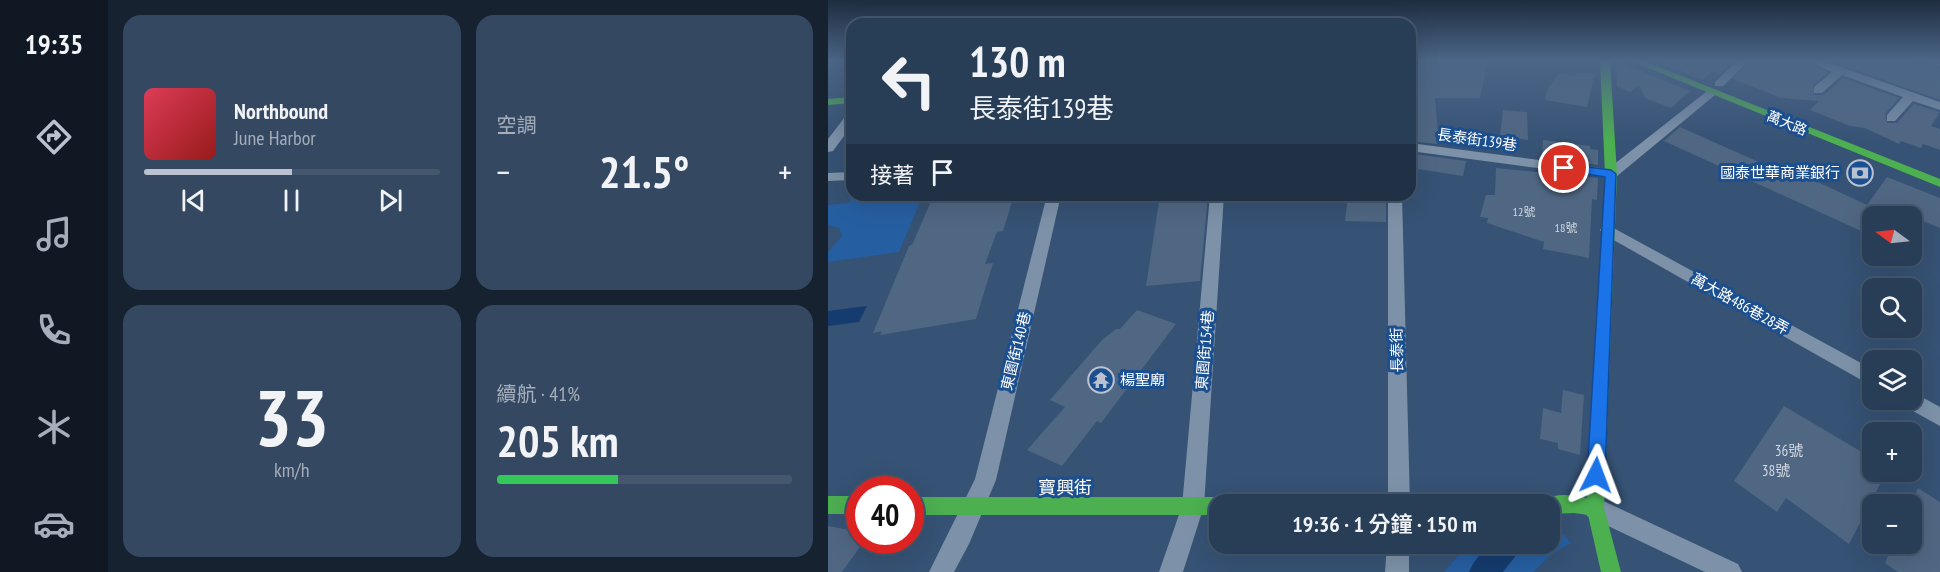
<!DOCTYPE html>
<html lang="zh-TW">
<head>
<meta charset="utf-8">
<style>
	body { margin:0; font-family:"PT Sans Narrow","Noto Sans TC",sans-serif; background:#344961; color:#f1f3f6; height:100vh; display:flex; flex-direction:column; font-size:22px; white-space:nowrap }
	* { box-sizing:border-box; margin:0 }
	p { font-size:20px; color:#a5aeba }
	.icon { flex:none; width:33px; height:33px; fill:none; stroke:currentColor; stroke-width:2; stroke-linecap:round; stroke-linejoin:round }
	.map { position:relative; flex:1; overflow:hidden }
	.drawer { display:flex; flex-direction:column; gap:15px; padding:15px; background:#162230; width:720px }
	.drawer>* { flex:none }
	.banner { position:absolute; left:18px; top:18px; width:570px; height:183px; border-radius:18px; box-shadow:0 6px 24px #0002,0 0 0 2px #44576d; background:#283e57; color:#f1f3f6; overflow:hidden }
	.needle { width:39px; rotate:285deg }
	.buttons { position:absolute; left:1034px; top:206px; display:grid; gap:12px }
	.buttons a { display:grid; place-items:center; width:60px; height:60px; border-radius:12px; background:#283e57; box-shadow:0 6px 24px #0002,0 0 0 2px #44576d; font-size:30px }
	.speed { position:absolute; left:18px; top:476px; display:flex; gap:12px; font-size:30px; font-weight:700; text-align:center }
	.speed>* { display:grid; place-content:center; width:78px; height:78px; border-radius:50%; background:#283e57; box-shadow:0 6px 24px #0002,0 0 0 2px #44576d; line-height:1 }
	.speed .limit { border:9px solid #d22; background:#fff; color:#111 }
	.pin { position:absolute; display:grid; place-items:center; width:51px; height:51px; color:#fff; margin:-26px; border:3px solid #fff; border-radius:50%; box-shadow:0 2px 6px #0007 }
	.me { position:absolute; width:66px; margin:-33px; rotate:3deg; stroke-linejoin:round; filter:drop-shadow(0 0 4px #0008) }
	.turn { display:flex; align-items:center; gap:21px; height:126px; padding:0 24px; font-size:27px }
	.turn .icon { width:78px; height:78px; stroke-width:2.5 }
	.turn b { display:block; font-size:42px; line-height:51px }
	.then { display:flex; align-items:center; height:57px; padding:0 24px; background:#0003; gap:12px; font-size:22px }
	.big { font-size:45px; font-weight:600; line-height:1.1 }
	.drawer .widget { flex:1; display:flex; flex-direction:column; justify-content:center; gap:9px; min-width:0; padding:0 21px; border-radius:18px; background:#344961 }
	.drawer .dial { align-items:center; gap:0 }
	.dial b { font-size:78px; line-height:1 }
	.song { display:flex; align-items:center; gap:18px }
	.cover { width:72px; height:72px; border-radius:9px; background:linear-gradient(135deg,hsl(350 70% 55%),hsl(0 70% 35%)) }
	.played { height:6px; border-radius:3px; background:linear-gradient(90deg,#b9c2ce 50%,#44576d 50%) }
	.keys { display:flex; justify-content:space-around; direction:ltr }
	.heat { display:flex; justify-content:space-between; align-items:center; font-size:33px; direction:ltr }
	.charge { height:9px; border-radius:4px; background:linear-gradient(90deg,#34c759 41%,#44576d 0) }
	.drawer .tiles { flex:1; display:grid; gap:15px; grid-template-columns:repeat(2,1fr) }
	.trip { position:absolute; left:381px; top:494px; width:351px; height:60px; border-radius:18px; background:#283e57; box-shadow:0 6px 24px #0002,0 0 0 2px #44576d; font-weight:600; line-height:60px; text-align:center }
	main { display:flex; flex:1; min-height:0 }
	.menu { display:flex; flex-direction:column; width:108px; justify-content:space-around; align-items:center; background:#101923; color:#a5aeba }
	.menu .icon { width:42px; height:42px }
	.menu .selected { color:#b9c2ce }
	.menu b { font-size:27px; color:#f1f3f6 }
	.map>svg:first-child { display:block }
	.green { fill:#265fa1 }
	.water { fill:#153c6e }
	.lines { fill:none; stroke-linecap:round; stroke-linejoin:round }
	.canal { fill:#153c6e; fill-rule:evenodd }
	.building { fill:#506783 }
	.street { fill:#7d92a8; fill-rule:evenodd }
	.fast { fill:#4caf50; fill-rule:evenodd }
	.route { fill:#1a73e8; stroke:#114b97; stroke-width:1.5 }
	.labels { text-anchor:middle; stroke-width:6; stroke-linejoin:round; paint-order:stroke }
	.number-label { font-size:12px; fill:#d3d9e0 }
	.far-street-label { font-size:14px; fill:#fff; stroke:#1b4f8f }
	.street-label { font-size:15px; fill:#fff; stroke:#1b4f8f }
	.poi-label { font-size:15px; fill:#fff; stroke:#1b4f8f; text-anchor:end }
	.near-number-label { font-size:15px; fill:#d3d9e0 }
	.near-street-label { font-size:18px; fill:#fff; stroke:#1b4f8f }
</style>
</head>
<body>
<main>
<nav class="menu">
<b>19:35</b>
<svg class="icon selected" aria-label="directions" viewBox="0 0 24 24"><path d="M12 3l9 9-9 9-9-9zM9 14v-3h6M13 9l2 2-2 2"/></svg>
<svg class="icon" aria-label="music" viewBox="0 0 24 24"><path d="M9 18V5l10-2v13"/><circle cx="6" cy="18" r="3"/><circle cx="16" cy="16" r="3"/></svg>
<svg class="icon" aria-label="phone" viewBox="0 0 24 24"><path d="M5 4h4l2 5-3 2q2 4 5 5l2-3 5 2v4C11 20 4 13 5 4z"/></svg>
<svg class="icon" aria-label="climate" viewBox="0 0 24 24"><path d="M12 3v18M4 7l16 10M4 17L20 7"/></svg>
<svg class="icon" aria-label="car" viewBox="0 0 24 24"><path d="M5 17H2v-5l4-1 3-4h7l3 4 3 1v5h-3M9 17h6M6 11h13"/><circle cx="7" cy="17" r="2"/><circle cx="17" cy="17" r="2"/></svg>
</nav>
<section class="drawer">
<div class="tiles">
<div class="widget">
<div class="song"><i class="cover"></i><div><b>Northbound</b><p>June Harbor</p></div></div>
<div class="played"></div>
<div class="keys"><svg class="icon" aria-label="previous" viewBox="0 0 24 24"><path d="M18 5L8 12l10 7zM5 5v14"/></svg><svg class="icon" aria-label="pause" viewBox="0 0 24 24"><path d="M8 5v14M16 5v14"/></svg><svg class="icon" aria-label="next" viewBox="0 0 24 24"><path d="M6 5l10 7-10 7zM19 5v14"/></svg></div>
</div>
<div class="widget"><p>空調</p>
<div class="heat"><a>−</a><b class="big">21.5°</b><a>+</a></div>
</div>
<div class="widget dial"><b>33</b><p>km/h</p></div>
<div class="widget"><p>續航 · 41%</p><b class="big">205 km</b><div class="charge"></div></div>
</div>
</section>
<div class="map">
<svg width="1112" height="572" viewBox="0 0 1112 572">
	<rect width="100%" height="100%" fill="#365274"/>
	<g class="green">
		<path d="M33,195H95L71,252L0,262V252L14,236L11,228L0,225V205L21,203L24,196Z"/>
		<path d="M722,535H736L743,543L724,554L705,572H616L641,543H722Z"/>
	</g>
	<path class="water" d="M39,306L31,322L0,326V311Z"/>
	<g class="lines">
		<path class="canal" d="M661,543H694L690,553L675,572H641L646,562Z"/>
	</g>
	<g class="building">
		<path d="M634,61H660L652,98H607L610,132L609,144L582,141V65Z"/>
		<path d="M788,61H797L800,66L862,91L843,108L817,98L811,85L802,92L789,86Z"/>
		<path d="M829,61H906L892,74L884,71L875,80Z"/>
		<path d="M923,61H978L1000,73L985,85L986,95H996L1015,78L1071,98L1057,114L1059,123H1069L1086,104L1112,112L1103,126L1112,129V150L1095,144L1093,148L1073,141L1071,144L1037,128L1022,126L982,110L991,101L953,98L905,79Z"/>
		<path d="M1003,61H1078L1112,68V100Z"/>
		<path d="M731,73L748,76L749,73H767L759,107L717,100L719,90Z"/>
		<path d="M675,110L699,112L700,140L672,135Z"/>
		<path d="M852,127L951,171L953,169L978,179L979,177L1039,205L1059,177L1112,198V228L1083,216H1044V236L836,141Z"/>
		<path d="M715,140L762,146V149L770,150V165L714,158Z"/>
		<path d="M587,154L638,161L635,176L583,168Z"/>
		<path d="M668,168L770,178L769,200L764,199L761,258L715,249L716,242L659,223L660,218L652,217L658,195H667Z"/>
		<path d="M113,195H186L175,231L169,232L157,264L165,263L148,319L52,335L54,331L45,333L81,246L84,245L104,199L111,198Z"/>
		<path d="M332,195H380L372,281L318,286Z"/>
		<path d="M520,195H558V222L517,221Z"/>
		<path d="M309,310L348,324L273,423L269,421L234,466L199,450L237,407L222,400L274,340L288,329H292Z"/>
		<path d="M735,390L756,395L752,455L730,449V443L712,439L715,408L733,413Z"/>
		<path d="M956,406L1044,458V471H1059L1021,544L958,498L949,512L906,481Z"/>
		<path d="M1090,488L1112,502V572H1070L1057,563L1066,543H1083V504Z"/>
		<path d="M0,526L32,532V547L14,572H0Z"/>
	</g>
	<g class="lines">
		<g class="street">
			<path d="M909,61H921L895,86H887V82Z"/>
			<path d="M980,61H996L1112,102V110L1085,101L1067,121H1059V115L1075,97L1014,75L994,93H986V87L1004,72Z"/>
			<path d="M1098,61H1112V66L1099,63Z"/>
			<path d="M883,88L889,92L887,95L788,177L783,178L582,151V143L780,169Z"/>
			<path d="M24,112V125L5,151L0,152V139L20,113Z"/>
			<path d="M24,172V180L0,181V173Z"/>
			<path d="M219,195H233L168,480L141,544L126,572H101L147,479Z"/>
			<path d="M382,195H396L376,506L355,572H331L354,506Z"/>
			<path d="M560,195H574L582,504H560Z"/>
			<path d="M780,225L1044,369V386L775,234L772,230L775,226Z"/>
			<path d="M1083,391L1112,407V426L1074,405L1071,399H1083Z"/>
			<path d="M767,497L910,564L914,572H877L759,516L756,508L759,500Z"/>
			<path d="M559,543H581V572H557Z"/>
		</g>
		<g class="fast">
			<path d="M772,61H782L789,174L776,508L793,572H773L760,515L746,513L722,514V504H714L716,499C729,493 745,495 759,498L777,174Z"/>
			<path d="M803,61H816L1112,179V187Z"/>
			<path d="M24,97V103L0,105V99Z"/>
			<rect x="0" y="496" width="32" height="18"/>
			<path d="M82,497H392L398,500L400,504H392V515H82Z"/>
		</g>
	</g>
	<linearGradient id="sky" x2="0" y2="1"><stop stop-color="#1e2d40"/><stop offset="0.43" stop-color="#4c6688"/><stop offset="1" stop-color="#4c6688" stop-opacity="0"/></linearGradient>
	<rect width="1112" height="141" fill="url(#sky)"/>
	<path class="route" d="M736,164L783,170L788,174L777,475L774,481L768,483L762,481L759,475L777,177L732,170L730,168Z"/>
	<defs>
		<g id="bank-ring" transform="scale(1.35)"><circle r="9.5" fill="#1b4f8f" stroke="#b9c2ce" stroke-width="1.5"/><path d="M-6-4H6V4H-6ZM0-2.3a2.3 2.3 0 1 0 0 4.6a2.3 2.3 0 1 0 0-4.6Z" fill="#b9c2ce"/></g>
		<g id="temple-ring" transform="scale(1.35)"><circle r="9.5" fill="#1b4f8f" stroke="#b9c2ce" stroke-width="1.5"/><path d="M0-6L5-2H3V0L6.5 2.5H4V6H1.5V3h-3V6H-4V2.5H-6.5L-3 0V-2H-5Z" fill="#b9c2ce"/></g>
	</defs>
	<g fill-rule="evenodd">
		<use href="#bank-ring" x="1032" y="173"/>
		<use href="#temple-ring" x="273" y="380"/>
	</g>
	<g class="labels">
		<g class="number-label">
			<text x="696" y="216">12號</text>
			<text x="738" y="232">18號</text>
		</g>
		<g class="far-street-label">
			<text transform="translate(959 123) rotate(22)" y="5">萬大路</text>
		</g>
		<g class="street-label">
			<text transform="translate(649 140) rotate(8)" y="5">長泰街139巷</text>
			<text transform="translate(912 304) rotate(29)" y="5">萬大路486巷28弄</text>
			<text transform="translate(377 350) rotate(-85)" y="5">東園街154巷</text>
			<text transform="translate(569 350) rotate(-91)" y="5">長泰街</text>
			<text transform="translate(188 351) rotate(-76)" y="5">東園街140巷</text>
		</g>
		<g class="poi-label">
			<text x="1012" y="178">國泰世華商業銀行</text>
			<text x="292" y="385" text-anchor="start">楊聖廟</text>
		</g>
		<g class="near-number-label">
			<text x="961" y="456">36號</text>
			<text x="948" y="476">38號</text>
		</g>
		<g class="near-street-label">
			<text x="237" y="494">寶興街</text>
		</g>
	</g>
</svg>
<div class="buttons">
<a><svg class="needle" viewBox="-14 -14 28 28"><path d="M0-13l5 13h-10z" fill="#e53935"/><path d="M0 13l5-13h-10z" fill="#a5aeba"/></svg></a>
<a><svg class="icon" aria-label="search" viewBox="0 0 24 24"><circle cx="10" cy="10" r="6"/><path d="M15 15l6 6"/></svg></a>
<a><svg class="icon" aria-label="layers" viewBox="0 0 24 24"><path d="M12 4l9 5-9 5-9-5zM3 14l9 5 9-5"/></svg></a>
<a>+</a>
<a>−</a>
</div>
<div class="speed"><div class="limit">40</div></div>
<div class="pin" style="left:736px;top:168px;background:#d93025"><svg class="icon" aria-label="arrive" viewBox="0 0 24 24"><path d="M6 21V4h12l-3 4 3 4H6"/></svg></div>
<svg class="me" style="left:768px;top:475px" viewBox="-20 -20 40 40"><path d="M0-17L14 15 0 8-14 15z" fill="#1a73e8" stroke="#fff" stroke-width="4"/></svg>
<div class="trip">19:36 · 1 分鐘 · 150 m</div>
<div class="banner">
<div class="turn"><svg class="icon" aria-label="left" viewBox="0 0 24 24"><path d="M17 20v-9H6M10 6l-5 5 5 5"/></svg><div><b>130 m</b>長泰街139巷</div></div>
<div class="then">接著<svg class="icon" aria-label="arrive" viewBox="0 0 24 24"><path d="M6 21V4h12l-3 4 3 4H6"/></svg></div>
</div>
</div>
</main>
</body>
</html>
